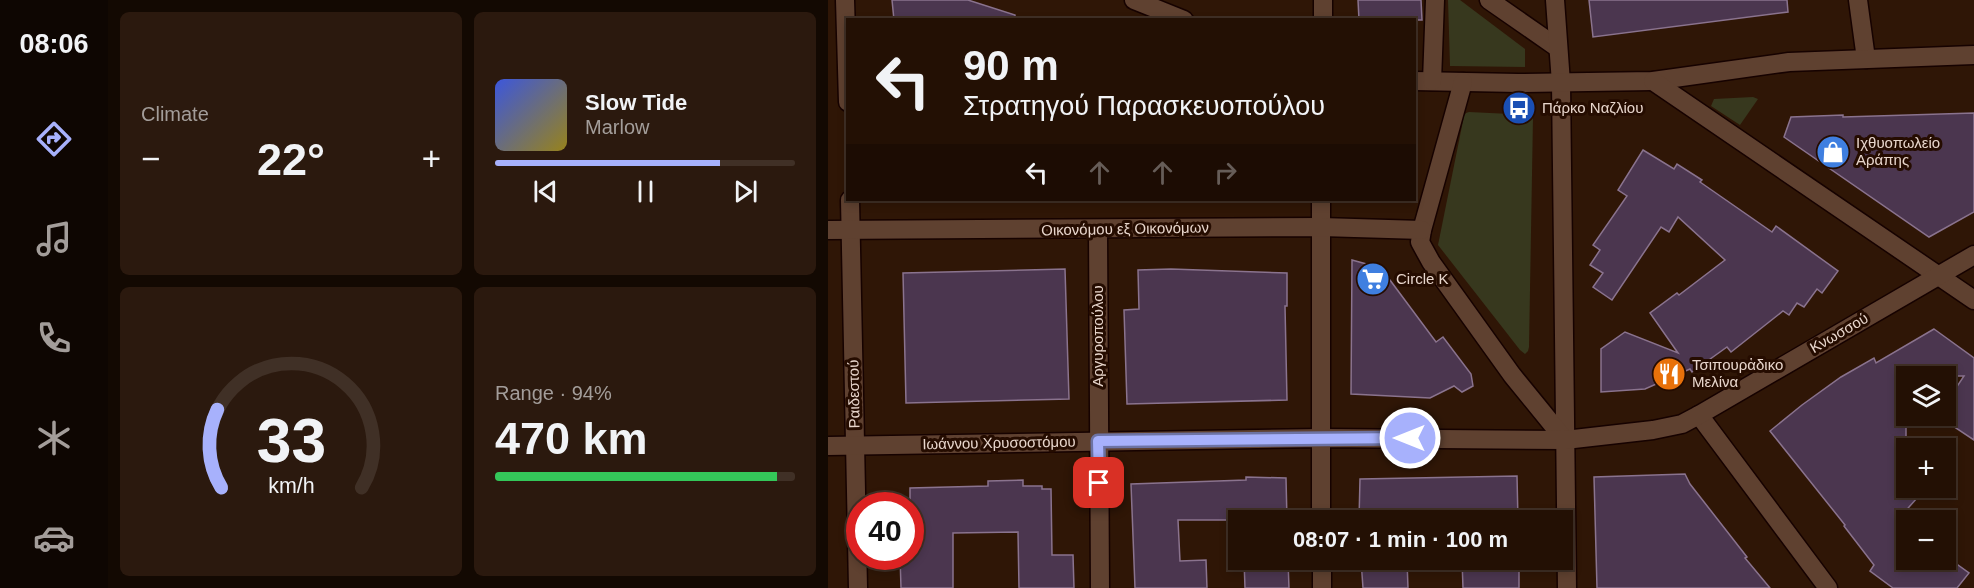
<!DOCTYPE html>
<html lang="en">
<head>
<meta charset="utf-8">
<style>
	body { margin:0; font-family:Helvetica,sans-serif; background:#2b190e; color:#f1f3f6; height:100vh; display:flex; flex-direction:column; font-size:22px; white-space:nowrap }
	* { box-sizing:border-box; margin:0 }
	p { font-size:20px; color:#a39d9a }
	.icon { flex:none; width:33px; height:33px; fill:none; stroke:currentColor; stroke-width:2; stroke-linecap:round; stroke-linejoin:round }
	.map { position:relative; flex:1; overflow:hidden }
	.drawer { display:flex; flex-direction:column; gap:12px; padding:12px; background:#130902; width:720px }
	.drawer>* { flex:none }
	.top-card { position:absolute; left:18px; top:18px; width:570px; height:183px; border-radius:0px; box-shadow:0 3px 9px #0003,0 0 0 2px #403026; background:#231004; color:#f1f3f6; overflow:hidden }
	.tools { position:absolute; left:1068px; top:366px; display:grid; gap:12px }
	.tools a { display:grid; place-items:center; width:60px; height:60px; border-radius:0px; background:#231004; box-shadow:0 3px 9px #0003,0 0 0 2px #403026; font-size:30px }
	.speed { position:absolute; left:18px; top:492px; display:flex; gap:12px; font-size:30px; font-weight:700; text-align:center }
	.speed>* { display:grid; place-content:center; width:78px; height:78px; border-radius:50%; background:#231004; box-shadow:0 3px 9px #0003,0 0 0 2px #403026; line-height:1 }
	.speed .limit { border:9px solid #d22; background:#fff; color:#111 }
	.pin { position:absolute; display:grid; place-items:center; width:51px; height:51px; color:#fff; margin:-26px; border-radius:12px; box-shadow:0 3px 9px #0006 }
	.me { position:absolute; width:66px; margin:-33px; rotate:270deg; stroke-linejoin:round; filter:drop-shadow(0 0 4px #0008) }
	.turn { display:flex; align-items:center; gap:21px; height:126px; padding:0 18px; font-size:27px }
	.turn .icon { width:78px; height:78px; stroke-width:2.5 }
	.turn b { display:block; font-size:42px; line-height:51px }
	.lanes { display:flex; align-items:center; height:57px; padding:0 18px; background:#0003; justify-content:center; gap:30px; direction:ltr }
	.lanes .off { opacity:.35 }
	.big { font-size:45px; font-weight:600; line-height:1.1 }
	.drawer .tile { flex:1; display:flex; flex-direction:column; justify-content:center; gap:9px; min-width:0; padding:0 21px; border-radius:9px; background:#2b190e }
	.drawer .dial { align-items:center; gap:0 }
	.dial svg { height:156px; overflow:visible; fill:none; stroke:#403026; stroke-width:7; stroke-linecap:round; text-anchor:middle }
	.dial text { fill:#f1f3f6; stroke:none }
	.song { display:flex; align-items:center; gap:18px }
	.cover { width:72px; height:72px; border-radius:9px; background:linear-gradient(135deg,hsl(230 70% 55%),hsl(50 70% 35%)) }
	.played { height:6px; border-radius:3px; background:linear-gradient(90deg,#a7b1fc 75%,#403026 75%) }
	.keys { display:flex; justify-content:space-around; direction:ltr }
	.heat { display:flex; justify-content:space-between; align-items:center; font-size:33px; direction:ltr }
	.charge { height:9px; border-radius:4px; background:linear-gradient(90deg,#34c759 94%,#403026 0) }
	.drawer .tiles { flex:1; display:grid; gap:12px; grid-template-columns:repeat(2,1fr) }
	.trip { position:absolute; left:400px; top:510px; width:345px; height:60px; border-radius:0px; background:#231004; box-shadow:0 3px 9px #0003,0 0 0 2px #403026; font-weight:600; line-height:60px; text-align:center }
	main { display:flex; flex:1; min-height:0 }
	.tab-bar { display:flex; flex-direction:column; width:108px; justify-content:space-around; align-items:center; background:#0e0602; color:#a39d9a }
	.tab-bar .icon { width:42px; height:42px }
	.tab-bar .current { color:#a7b1fc }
	.tab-bar b { font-size:27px; color:#f1f3f6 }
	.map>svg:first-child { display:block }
	.green { fill:#37381e }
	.building { fill:#4b364f; stroke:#8a738e; stroke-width:1.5 }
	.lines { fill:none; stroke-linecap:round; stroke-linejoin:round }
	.minor-casing { stroke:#160200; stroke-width:21 }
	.minor { stroke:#5f4130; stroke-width:18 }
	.route-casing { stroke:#6d73a4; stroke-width:15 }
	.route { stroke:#a7b1fc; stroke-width:10 }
	.labels { text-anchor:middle; stroke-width:6; stroke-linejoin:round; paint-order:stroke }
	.poi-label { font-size:15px; fill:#e8d6cc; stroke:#250c00; text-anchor:start }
	.street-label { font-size:15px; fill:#e8d6cc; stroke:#250c00 }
</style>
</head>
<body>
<main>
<nav class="tab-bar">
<b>08:06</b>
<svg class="icon current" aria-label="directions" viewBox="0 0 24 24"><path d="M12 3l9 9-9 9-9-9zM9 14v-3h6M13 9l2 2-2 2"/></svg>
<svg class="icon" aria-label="music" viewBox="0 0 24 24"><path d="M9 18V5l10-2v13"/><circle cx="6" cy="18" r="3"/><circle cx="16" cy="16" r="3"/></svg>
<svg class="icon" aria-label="phone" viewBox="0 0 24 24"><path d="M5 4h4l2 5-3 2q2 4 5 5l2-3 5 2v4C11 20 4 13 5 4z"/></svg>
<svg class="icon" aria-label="climate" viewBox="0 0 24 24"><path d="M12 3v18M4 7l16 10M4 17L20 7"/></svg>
<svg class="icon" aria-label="car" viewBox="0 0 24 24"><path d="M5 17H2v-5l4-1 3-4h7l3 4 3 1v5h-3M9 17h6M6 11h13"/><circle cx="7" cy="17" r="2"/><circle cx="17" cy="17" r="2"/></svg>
</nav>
<section class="drawer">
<div class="tiles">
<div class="tile"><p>Climate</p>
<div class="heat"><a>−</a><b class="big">22°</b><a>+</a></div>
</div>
<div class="tile">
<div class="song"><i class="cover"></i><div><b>Slow Tide</b><p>Marlow</p></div></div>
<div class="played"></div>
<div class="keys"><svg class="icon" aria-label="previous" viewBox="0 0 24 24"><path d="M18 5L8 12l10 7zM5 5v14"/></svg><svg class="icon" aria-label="pause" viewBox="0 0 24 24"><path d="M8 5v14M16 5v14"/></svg><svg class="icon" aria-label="next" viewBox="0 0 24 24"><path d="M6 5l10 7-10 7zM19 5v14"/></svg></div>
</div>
<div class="tile dial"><svg viewBox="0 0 100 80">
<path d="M14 69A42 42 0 1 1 86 69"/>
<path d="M14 69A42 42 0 0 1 12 29" stroke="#a7b1fc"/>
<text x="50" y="56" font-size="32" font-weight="700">33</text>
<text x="50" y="72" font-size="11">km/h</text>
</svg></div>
<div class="tile"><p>Range · 94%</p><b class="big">470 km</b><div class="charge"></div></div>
</div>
</section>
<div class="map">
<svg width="1146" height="588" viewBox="0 0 1146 588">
	<rect width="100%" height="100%" fill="#2f1606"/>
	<g class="green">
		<path d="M620,0H632L697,49V67L622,66Z"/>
		<path d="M925,97L930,99L912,125L883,106L886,99Z"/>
		<path d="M641,112L702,115L705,117L701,347L700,351L697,354L692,350L610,245L636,116L638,113Z"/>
	</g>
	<g class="building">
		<path d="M64,0H140L187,15V20H66Z"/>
		<path d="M530,0H593L594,20H531Z"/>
		<path d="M761,0H959L960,12L765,37Z"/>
		<path d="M1146,113V212L1101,237L956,137L963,117L1015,115V117Z"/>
		<path d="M815,150L846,169L849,164L874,180L872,182L944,232L948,226L1010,271L994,293L989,289L976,307L969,303L961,315L955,311L903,352L899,347L864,372L862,369L817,389L773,392V349L797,332L850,353L822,313L849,293L851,295L897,260L850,217L841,232L833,227L784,300L765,287L775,273L762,265L772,250L765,245L799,196L790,190Z"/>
		<path d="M524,260L553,268L608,342L615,337L643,374L645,386L634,392L626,386L602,398L523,394Z"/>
		<path d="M237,269L241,399L78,403L75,273Z"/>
		<path d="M343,269L459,273V306H457L459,400L299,404L296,310L311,309L310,270Z"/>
		<path d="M1106,329L1146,358V440L1110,416H1118V403L1136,376H1078V488H1098L1073,516L1078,520V560H1123L1141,573L1129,588H1065L1042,571L1046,565L1016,526L1017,525L942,431L974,405L1013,377L1046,358L1048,363Z"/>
		<path d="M857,474L862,484L919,557L917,558L942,588H769L766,477Z"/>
		<path d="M689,476L690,520H644L634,519V518L531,520L532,479Z"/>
		<path d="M418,477L458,478L459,520H350L352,561L378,560L379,588H307L303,484L418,480Z"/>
		<path d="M195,480V486H214V489H223L224,555H245L246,588H191L190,532L125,533V588H73L72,556H82V488L160,486V481Z"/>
		<path d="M416,560H460L461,588H417Z"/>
		<path d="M533,560H579L580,588H535Z"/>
		<path d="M634,560H691V588H635Z"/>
	</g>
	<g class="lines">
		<g class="minor-casing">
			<g id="minor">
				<path d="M17,0L20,102"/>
				<path d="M306,0L356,20"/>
				<path d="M661,0L730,48"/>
				<path d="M727,0L733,83L739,588"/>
				<path d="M1030,0L1038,59"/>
				<path d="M495,20V0"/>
				<path d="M586,81L690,83L825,81L961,62L1146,55"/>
				<path d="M604,81L607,0"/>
				<path d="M825,81L1146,300"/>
				<path d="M635,82L594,230L592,242L603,262L684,375L737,440"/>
				<path d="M22,200L30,588"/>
				<path d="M493,200V520"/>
				<path d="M0,230L493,227L594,230"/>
				<path d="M270,230L272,588"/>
				<path d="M871,415L1000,588"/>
				<path d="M0,446L493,438L737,440L825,430L854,424L871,415L1146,255"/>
				<path d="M494,560V588"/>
			</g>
		</g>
		<use href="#minor" class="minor"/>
	</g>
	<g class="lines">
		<g class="route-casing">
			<path id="route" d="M271,483L270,441L582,438"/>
		</g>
		<use href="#route" class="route"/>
	</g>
	<defs>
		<g id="bus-disc" transform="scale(1.725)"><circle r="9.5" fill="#1a4fb4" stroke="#250c00"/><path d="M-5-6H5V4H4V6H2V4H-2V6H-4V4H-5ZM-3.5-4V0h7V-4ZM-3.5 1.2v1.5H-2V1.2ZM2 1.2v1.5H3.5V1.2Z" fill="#fff"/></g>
		<g id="shop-disc" transform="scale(1.725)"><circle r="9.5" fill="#3f7fe0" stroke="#250c00"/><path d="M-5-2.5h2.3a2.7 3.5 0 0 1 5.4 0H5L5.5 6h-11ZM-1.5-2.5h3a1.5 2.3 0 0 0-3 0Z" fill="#fff"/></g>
		<g id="supermarket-disc" transform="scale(1.725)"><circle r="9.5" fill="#3f7fe0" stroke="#250c00"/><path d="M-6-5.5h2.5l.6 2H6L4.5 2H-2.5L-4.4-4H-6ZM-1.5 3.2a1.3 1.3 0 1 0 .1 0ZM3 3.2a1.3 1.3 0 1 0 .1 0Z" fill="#fff"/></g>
		<g id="restaurant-disc" transform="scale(1.725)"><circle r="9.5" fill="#e8710a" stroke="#250c00"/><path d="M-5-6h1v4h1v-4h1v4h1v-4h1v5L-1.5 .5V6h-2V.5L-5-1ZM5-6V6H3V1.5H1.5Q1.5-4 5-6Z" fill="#fff"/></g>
	</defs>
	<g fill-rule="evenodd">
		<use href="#bus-disc" x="691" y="108"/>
		<use href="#shop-disc" x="1005" y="152"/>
		<use href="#supermarket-disc" x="545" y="279"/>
		<use href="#restaurant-disc" x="841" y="374"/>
	</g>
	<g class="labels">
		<g class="poi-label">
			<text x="714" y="113">Πάρκο Ναζλίου</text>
			<text x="1028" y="148">Ιχθυοπωλείο<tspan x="1028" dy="17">Αράπης</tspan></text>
			<text x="568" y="284">Circle K</text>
			<text x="864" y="370">Τσιπουρἁδικο<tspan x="864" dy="17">Μελίνα</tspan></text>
		</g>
		<g class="street-label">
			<text transform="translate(297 229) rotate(-1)" y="5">Οικονόμου εξ Οικονόμων</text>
			<text transform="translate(1011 333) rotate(-30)" y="5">Κνωσσού</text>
			<text transform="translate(270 336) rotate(-90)" y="5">Αργυροπούλου</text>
			<text transform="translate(26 394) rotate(-91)" y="5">Ραιδεστού</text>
			<text transform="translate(171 443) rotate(-1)" y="5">Ιωάννου Χρυσοστόμου</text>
		</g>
	</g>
</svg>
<div class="tools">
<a><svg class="icon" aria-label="layers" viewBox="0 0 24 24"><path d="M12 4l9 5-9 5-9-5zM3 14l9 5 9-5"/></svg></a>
<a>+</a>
<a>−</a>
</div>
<div class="speed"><div class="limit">40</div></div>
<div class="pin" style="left:271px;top:483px;background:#d93025"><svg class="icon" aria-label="arrive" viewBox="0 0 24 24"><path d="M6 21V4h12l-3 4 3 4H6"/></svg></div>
<svg class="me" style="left:582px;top:438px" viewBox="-20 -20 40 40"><circle r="17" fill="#a7b1fc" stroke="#fff" stroke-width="3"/><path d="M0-11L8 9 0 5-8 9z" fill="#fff"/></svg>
<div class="trip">08:07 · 1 min · 100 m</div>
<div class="top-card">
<div class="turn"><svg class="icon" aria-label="left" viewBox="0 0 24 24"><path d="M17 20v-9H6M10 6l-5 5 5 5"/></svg><div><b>90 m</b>Στρατηγού Παρασκευοπούλου</div></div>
<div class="lanes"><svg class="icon" aria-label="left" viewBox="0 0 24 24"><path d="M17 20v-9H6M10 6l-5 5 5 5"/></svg><svg class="icon off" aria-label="ahead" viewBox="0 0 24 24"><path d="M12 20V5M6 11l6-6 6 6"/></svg><svg class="icon off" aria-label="ahead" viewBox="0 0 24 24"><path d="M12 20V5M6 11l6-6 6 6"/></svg><svg class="icon off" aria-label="right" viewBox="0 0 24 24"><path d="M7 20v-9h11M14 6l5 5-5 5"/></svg></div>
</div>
</div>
</main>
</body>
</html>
